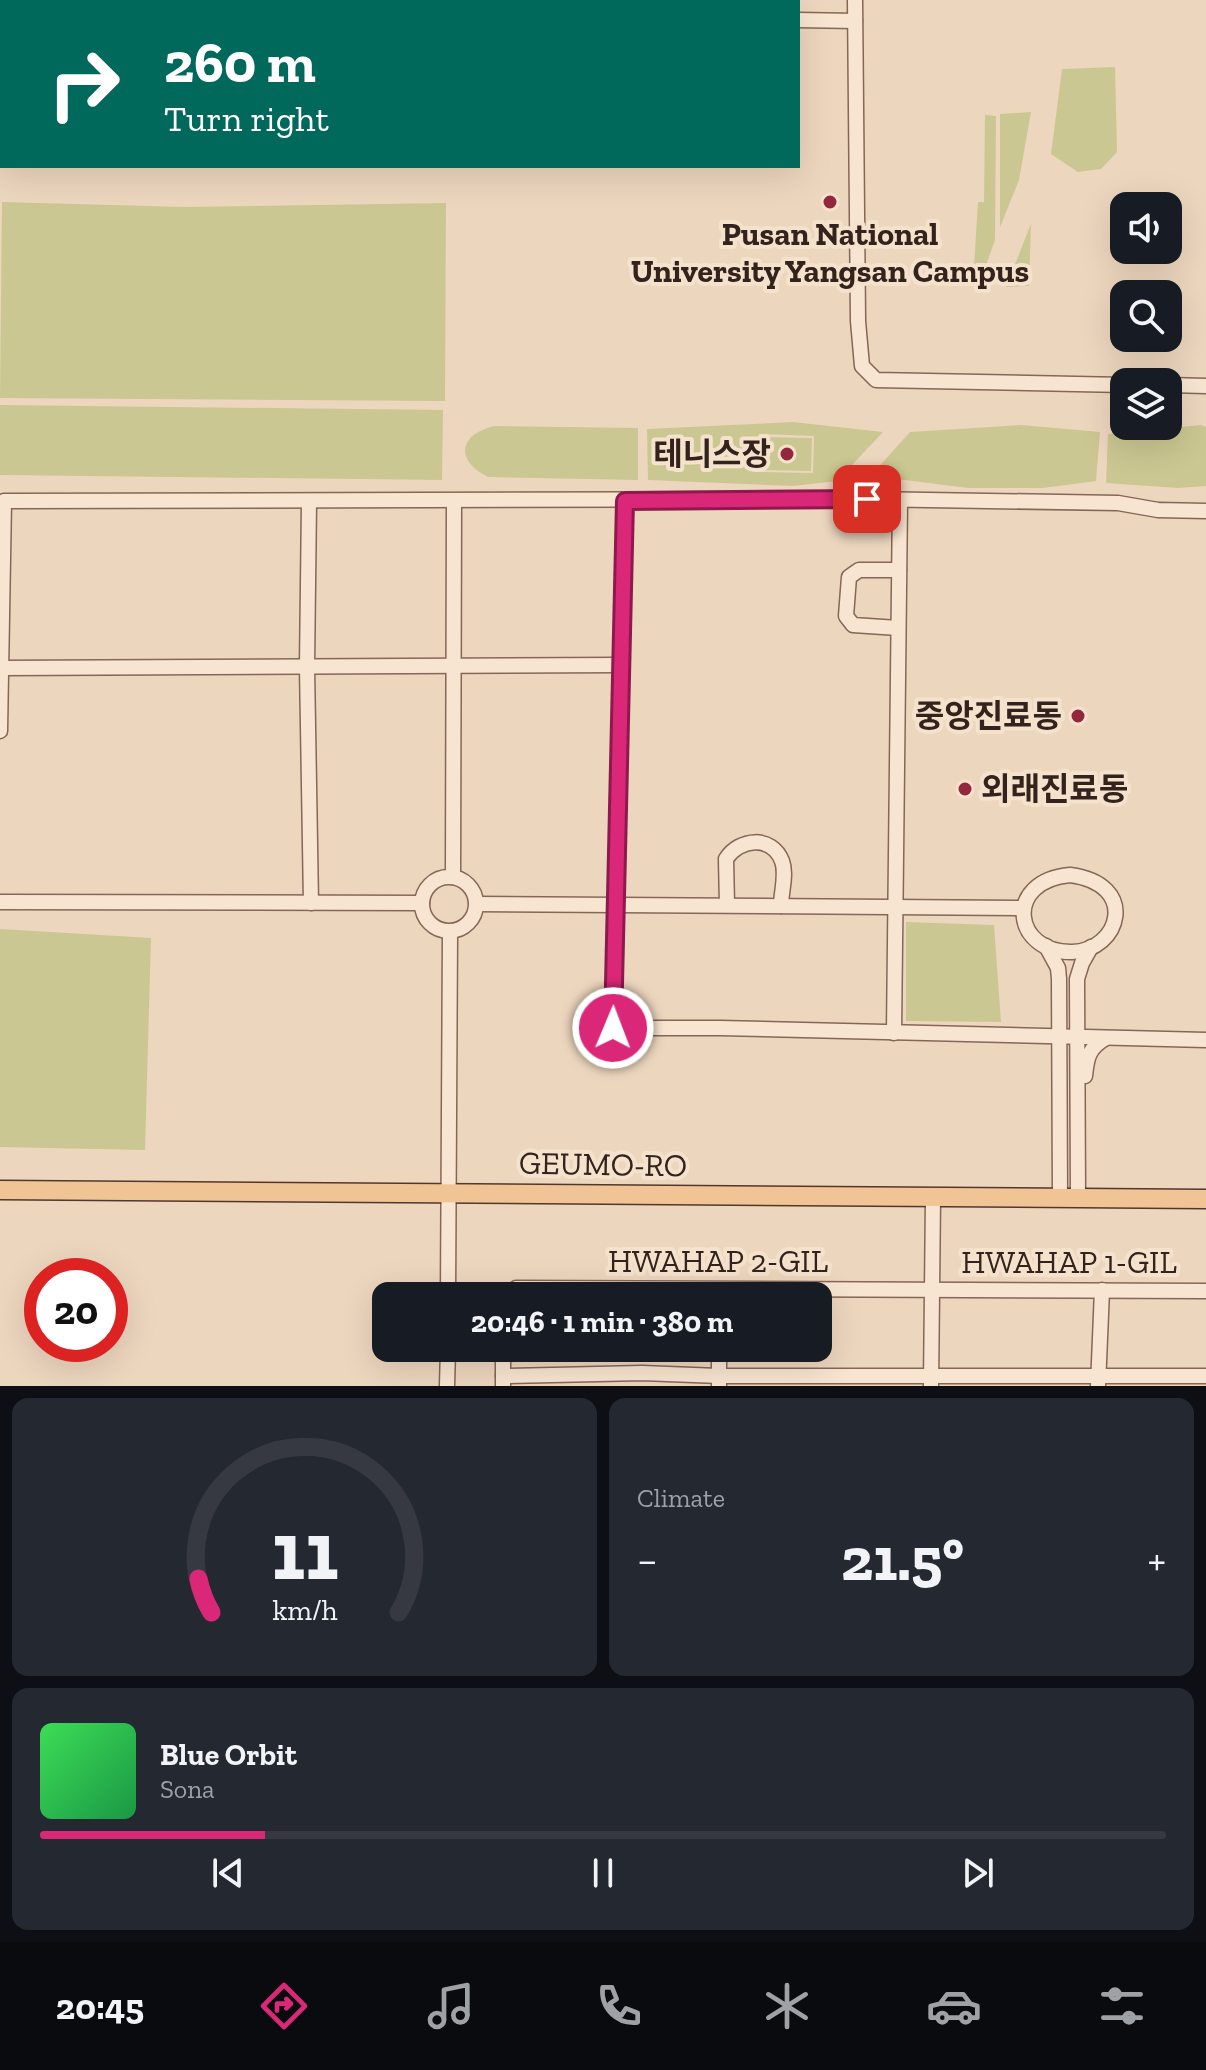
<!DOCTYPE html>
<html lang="en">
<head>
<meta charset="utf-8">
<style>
	body { margin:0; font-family:"Zilla Slab","Noto Sans KR",serif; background:#242831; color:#f1f3f6; height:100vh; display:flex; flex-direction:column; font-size:30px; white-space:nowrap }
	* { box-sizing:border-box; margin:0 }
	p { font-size:26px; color:#9ea1a6 }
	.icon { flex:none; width:44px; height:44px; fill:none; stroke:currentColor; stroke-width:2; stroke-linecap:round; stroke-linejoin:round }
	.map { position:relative; height:1386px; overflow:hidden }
	.details { display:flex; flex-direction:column; gap:12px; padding:12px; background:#0d0f14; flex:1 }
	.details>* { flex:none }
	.hud { position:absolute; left:0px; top:0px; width:800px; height:168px; box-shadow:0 8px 32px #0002; background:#00695c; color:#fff; overflow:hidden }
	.fabs { position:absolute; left:1110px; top:192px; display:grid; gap:16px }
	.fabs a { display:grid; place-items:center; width:72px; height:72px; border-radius:16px; background:#171b24; box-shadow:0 8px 32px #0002; font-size:40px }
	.speed { position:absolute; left:24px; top:1258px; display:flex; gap:16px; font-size:40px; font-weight:700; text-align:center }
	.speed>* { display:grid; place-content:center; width:104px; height:104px; border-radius:50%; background:#171b24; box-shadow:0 8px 32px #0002; line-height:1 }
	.speed .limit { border:12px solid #d22; background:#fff; color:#111 }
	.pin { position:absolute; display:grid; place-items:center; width:68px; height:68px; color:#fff; margin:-34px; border-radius:16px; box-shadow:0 4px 12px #0006 }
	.me { position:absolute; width:88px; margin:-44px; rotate:1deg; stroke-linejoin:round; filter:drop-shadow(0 0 6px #0008) }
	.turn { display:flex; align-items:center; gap:28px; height:168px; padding:0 32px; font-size:36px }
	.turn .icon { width:104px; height:104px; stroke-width:2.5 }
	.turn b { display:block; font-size:56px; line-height:68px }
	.big { font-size:60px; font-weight:700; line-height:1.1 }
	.details .widget { flex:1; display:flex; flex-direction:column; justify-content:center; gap:12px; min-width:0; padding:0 28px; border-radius:16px; background:#242831 }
	.details .dial { align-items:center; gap:0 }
	.dial svg { height:208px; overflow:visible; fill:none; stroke:#363941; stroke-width:7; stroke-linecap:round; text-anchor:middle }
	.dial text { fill:#f1f3f6; stroke:none }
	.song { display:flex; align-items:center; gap:24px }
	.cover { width:96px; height:96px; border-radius:12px; background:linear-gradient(135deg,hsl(130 70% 55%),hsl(140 70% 35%)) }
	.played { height:8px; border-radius:4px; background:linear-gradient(90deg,#db2777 20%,#363941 20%) }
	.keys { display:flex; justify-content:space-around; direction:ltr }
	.heat { display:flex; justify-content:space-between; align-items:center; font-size:44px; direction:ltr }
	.details .tiles { flex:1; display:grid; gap:12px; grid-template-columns:1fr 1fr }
	.widget:last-child { grid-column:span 2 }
	.trip { position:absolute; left:372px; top:1282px; width:460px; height:80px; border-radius:16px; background:#171b24; box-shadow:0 8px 32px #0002; font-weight:700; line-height:80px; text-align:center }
	.tab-bar { display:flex; height:128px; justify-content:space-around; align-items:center; background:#090b0e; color:#9ea1a6 }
	.tab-bar .icon { width:56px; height:56px }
	.tab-bar .current { color:#db2777 }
	.tab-bar b { font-size:36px; color:#f1f3f6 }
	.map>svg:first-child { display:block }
	.green { fill:#cbc792; fill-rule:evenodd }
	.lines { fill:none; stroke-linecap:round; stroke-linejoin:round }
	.minor-casing { stroke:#856757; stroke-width:17 }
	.major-casing { stroke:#52372c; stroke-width:21 }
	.minor { stroke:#f8e5d1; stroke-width:14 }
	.major { stroke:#f1c495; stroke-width:18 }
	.route-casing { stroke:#8e194d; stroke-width:20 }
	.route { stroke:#db2777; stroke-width:14 }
	.poi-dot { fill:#93283c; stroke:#f5e2cd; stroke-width:3 }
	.labels { text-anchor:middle; stroke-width:8; stroke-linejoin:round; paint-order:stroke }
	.poi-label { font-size:32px; font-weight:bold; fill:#34231c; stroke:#f5e2cd; text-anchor:end }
	.street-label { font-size:32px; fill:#34231c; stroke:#f5e2cd }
</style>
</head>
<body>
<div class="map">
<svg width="1206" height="1386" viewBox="0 0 1206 1386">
	<rect width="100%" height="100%" fill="#edd6be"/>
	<g class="green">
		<path d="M1115,67L1117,152L1101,169L1078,172L1051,154L1062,69Z"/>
		<path d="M1031,112L1019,180L1000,227V114Z"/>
		<path d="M985,115L996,116L995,240L986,265L974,267L978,202H984Z"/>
		<path d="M2,202L184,207L446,203L445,401L0,398Z"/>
		<path d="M1031,224L1029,286L1006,287Z"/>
		<path d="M0,405L443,410L442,480L0,475Z"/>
		<path d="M793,422L883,432L837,481L793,486L648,480L647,429ZM759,434L814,436L813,473L759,472Z"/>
		<path d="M1021,425L1100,432L1096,481L1043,488H968L905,480L865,482L910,432Z"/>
		<path d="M1201,425L1206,427V486L1178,488L1106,483L1108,434Z"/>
		<path d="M495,426L638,428V480L488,477C455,461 458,434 495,426Z"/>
		<path d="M762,437L812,438L811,471L761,470Z"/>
		<path d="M906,922L994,925L1001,1022L906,1021Z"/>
		<path d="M0,929L151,938L145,1150L0,1147Z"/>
	</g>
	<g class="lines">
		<g class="minor-casing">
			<g id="minor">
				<path d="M452,0L453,2"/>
				<path d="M855,0L858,321L862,366L876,380L1124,385"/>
				<path d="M798,20L855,21"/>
				<path d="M1168,385L1206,386"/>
				<path d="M625,501L613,1028H720L1206,1040"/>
				<path d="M309,502L307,667L311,903"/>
				<path d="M898,628L853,625L846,616L849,577L859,570H899"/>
				<path d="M2,668L620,665"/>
				<path d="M0,731L4,501L867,499L1118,503L1158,510L1206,511"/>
				<path d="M1070,875C1140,884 1120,951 1072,952C1013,953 1003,881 1070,875Z"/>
				<circle cx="449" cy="904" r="27"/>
				<path d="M453,877L454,501"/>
				<path d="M0,902L422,903"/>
				<path d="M477,904L1022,908"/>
				<path d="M727,905L726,859C739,838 772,835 782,861C787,874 781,892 781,906"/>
				<path d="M1046,946L1058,968L1059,979L1060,1198"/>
				<path d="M894,1033L900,500"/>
				<path d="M1085,1076C1087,1056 1089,1048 1106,1038"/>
				<path d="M1078,1198L1077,979L1082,963L1091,947"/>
				<path d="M448,1296L450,932"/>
				<path d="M507,1296L516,1288L1206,1291"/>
				<path d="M503,1376L642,1373L719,1376H1206"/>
				<path d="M447,1386L448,1348"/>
				<path d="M503,1386V1348"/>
				<path d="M719,1386V1348"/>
				<path d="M931,1386L933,1197"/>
				<path d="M1098,1386L1102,1290"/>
			</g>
		</g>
		<g class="major-casing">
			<path id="major" d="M0,1190L1206,1199"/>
		</g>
		<use href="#minor" class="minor"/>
		<use href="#major" class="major"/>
	</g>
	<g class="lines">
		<g class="route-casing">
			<path id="route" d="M613,1028L625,501L867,499"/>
		</g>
		<use href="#route" class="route"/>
	</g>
	<g class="poi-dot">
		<circle cx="830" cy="202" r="8"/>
		<circle cx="787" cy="454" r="8"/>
		<circle cx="1078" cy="716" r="8"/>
		<circle cx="965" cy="789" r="8"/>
	</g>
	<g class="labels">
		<g class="poi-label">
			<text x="830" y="245" text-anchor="middle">Pusan National<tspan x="830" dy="37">University Yangsan Campus</tspan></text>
			<text x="771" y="465">테니스장</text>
			<text x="1062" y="727">중앙진료동</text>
			<text x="981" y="800" text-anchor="start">외래진료동</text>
		</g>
		<g class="street-label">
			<text transform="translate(603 1164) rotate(1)" y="11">GEUMO-RO</text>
			<text x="718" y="1272">HWAHAP 2-GIL</text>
			<text x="1069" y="1273">HWAHAP 1-GIL</text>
		</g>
	</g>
</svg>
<div class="fabs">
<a><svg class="icon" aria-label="sound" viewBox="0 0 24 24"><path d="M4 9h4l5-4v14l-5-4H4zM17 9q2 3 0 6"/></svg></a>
<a><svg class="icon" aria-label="search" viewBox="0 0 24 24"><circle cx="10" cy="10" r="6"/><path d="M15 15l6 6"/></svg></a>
<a><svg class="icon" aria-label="layers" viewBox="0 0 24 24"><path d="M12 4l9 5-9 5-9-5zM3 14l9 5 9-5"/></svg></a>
</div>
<div class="speed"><div class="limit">20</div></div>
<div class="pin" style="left:867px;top:499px;background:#d93025"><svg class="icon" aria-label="arrive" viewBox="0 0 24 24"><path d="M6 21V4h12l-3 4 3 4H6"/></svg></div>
<svg class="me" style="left:613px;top:1028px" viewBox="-20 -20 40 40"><circle r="17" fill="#db2777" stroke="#fff" stroke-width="3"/><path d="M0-11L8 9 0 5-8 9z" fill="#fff"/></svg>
<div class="trip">20:46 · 1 min · 380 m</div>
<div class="hud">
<div class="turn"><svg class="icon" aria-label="right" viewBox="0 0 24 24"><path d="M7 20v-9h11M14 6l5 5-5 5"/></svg><div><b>260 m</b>Turn right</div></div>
</div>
</div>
<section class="details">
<div class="tiles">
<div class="widget dial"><svg viewBox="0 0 100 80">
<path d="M14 69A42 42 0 1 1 86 69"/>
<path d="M14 69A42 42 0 0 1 9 56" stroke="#db2777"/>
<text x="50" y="56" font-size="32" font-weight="700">11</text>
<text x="50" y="72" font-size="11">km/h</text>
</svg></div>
<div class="widget"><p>Climate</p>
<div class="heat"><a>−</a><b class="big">21.5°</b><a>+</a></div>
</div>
<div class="widget">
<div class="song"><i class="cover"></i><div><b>Blue Orbit</b><p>Sona</p></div></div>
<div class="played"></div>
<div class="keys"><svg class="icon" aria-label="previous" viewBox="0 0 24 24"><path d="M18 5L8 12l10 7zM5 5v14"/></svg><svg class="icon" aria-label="pause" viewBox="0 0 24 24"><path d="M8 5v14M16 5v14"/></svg><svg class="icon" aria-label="next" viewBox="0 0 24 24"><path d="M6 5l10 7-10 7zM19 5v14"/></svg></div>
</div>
</div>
</section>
<nav class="tab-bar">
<b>20:45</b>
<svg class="icon current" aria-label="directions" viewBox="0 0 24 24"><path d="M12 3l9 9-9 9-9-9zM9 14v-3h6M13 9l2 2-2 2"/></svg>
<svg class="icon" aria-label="music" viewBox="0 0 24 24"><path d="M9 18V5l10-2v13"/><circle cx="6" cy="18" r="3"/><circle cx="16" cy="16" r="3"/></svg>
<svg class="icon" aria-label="phone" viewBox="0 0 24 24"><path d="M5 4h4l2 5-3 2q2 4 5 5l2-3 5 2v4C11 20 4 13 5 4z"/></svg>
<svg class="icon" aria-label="climate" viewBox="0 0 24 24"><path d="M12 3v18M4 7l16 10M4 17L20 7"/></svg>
<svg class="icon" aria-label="car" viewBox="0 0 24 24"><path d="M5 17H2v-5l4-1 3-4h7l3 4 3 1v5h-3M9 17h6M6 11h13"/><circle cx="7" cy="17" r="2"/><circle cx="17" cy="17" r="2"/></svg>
<svg class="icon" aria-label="filters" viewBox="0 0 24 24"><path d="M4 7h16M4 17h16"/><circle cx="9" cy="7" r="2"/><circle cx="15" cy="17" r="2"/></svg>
</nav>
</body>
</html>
